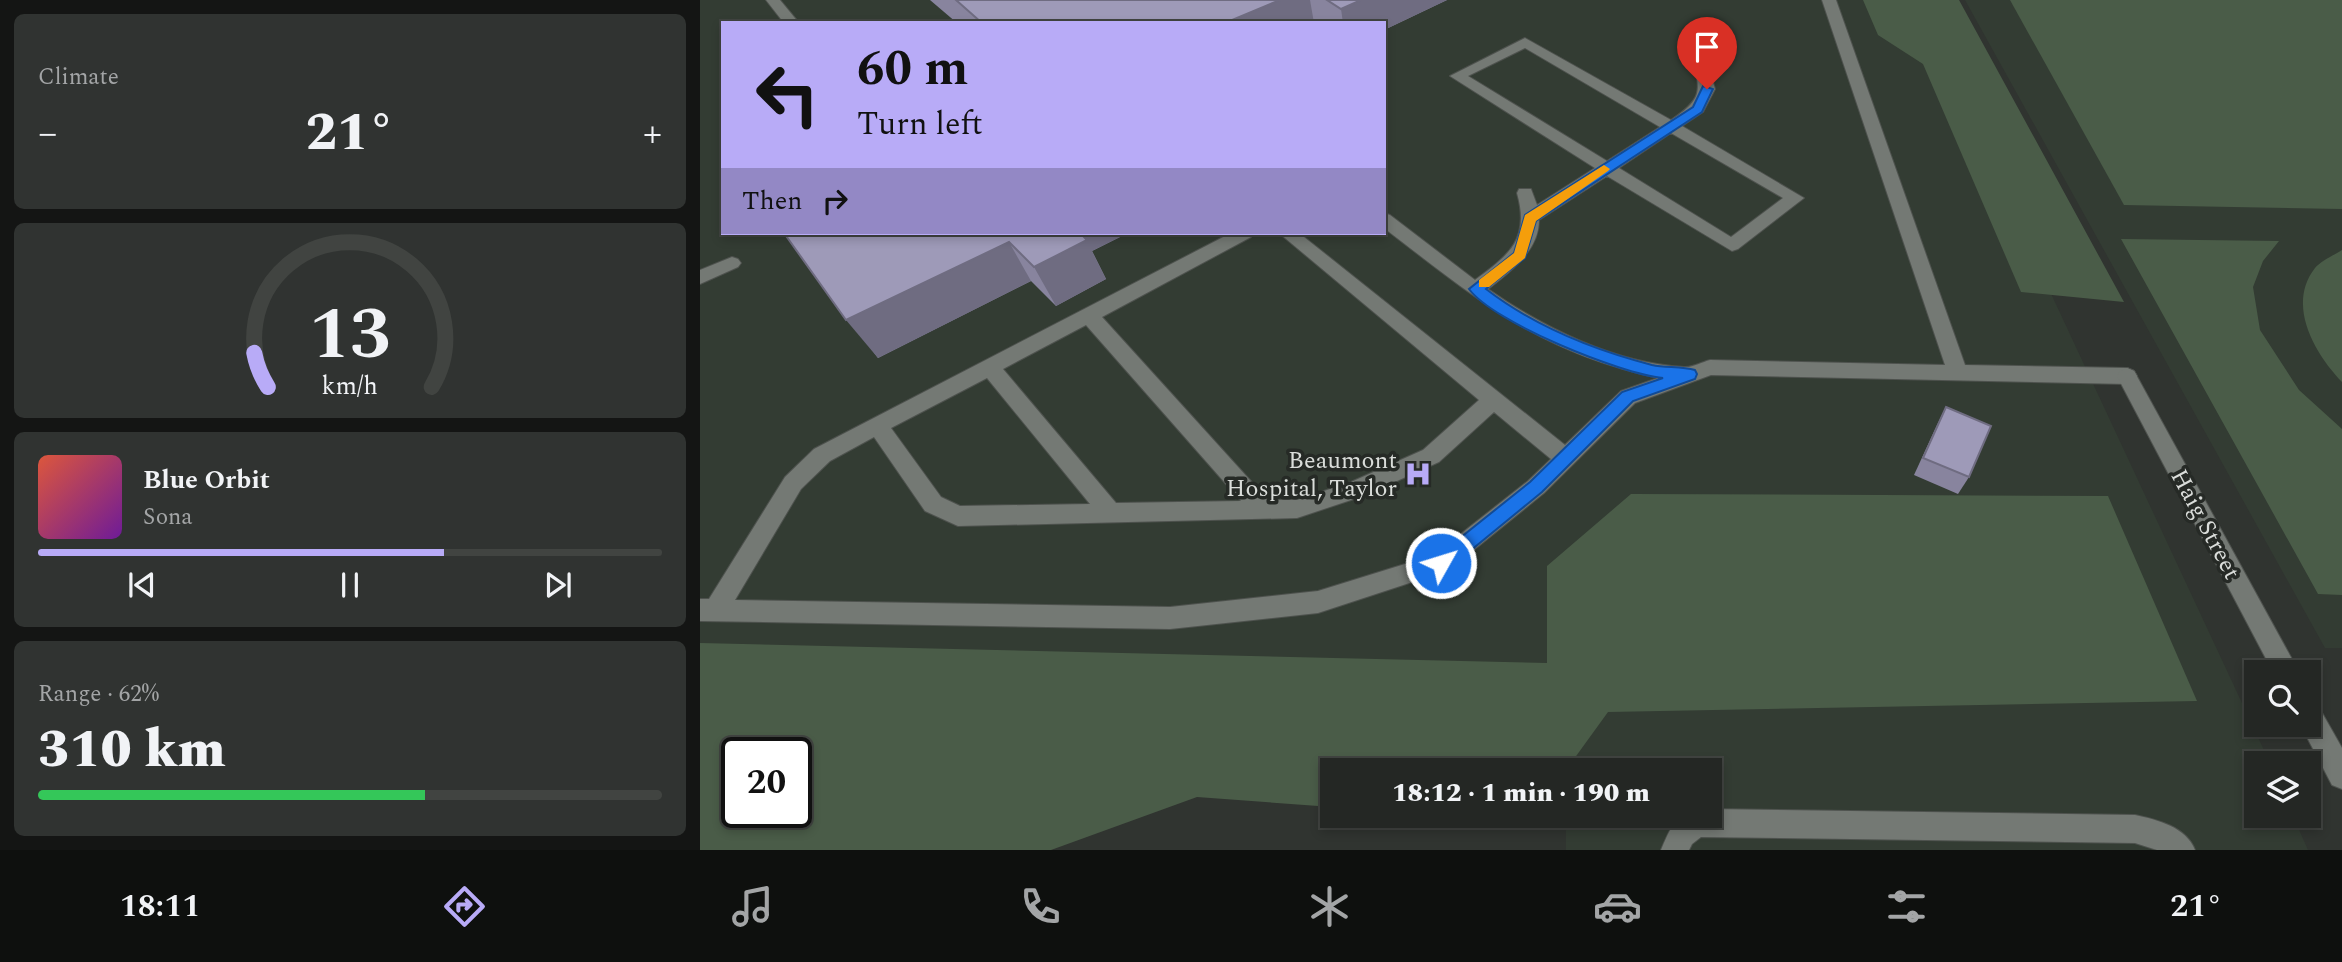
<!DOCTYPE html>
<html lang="en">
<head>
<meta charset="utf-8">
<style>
	body { margin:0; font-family:Spectral,serif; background:#303331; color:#f1f3f6; height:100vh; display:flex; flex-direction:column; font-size:26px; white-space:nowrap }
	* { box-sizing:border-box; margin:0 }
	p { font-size:23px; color:#a3a5a6 }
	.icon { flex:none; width:38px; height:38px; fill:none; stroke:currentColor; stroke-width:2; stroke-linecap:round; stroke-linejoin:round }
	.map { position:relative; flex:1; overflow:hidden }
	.side { display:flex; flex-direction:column; gap:14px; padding:14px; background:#141514; width:700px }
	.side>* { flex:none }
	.guide { position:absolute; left:21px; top:21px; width:665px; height:214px; border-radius:0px; box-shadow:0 4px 10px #0003,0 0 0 2px #414441; background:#b8abf7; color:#111; overflow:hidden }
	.controls { position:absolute; left:1544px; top:660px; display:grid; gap:14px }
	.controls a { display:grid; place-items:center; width:77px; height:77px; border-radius:0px; background:#242724; box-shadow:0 4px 10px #0003,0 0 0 2px #414441; font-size:35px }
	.speed { position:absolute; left:21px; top:737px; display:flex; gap:14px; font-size:35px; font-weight:700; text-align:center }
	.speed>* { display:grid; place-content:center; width:91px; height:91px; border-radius:50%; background:#242724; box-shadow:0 4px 10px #0003,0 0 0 2px #414441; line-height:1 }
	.speed .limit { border:4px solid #111; border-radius:10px; background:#fff; color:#111 }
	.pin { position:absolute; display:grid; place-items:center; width:60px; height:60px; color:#fff; margin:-72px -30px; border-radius:50% 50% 50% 0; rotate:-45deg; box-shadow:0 0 7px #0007 }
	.pin .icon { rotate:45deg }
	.me { position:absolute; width:77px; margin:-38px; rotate:51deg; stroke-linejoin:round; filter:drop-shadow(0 0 5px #0008) }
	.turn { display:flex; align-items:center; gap:24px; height:147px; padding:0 21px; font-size:32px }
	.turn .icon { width:91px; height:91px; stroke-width:2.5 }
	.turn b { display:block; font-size:49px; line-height:60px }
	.then { display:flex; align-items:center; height:66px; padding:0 21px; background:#0003; gap:14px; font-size:26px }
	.big { font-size:52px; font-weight:800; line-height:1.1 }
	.side .tile { flex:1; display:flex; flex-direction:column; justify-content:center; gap:10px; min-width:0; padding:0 24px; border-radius:10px; background:#303331 }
	.side .dial { align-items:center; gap:0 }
	.dial svg { height:182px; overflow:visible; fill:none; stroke:#414441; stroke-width:7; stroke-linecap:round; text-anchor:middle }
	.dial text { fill:#f1f3f6; stroke:none }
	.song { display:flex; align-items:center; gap:21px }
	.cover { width:84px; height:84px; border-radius:10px; background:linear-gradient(135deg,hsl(10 70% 55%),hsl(280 70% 35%)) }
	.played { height:7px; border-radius:4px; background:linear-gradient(90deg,#b8abf7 65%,#414441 65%) }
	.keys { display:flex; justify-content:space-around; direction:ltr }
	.heat { display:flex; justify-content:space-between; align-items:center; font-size:38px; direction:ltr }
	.charge { height:10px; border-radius:5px; background:linear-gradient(90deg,#34c759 62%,#414441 0) }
	.trip { position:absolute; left:620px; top:758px; width:402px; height:70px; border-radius:0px; background:#242724; box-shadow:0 4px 10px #0003,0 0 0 2px #414441; font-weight:800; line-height:70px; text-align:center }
	.tab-bar { display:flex; height:112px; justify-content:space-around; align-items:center; background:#0e100e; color:#a3a5a6 }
	.tab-bar .icon { width:49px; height:49px }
	.tab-bar .on { color:#b8abf7 }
	.tab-bar b { font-size:32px; color:#f1f3f6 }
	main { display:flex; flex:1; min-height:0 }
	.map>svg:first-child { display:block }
	.built { fill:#333c33; fill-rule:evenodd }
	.green { fill:#4a5c48; fill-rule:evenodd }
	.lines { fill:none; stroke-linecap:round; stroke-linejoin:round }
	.service-casing { stroke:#4e524e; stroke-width:2 }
	.minor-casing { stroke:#4e524e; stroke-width:2 }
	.service { fill:#747974; fill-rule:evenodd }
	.minor { fill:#747974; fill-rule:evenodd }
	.wall { fill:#88849e }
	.shaded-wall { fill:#6f6c81 }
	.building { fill:#9e9ab8; stroke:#6f6c81; stroke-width:2 }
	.route { fill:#1a73e8; stroke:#114b97; stroke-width:2 }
	.slow { fill:#f59e0b }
	.labels { text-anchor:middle; stroke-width:7; stroke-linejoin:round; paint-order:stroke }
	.poi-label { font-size:24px; fill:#daddda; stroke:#262a26; text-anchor:end }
	.street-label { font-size:24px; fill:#daddda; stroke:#262a26 }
</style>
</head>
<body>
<main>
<section class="side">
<div class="tile"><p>Climate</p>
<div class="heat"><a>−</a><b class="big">21°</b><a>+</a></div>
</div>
<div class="tile dial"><svg viewBox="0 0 100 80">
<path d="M14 69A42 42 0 1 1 86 69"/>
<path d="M14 69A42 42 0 0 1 8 54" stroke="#b8abf7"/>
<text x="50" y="56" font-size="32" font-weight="700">13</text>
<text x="50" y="72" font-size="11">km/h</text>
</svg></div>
<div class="tile">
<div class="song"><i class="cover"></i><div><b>Blue Orbit</b><p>Sona</p></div></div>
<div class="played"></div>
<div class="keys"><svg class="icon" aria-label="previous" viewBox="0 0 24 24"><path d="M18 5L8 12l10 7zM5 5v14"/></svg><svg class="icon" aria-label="pause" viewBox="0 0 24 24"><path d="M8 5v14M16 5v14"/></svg><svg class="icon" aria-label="next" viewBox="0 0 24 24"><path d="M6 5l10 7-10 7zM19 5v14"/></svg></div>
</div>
<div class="tile"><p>Range · 62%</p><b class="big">310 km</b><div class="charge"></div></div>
</section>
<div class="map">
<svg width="1642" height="850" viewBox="0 0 1642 850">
	<rect width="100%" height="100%" fill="#303430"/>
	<g class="built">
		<path d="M0,0H1214L1570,763H1556V816H1593L1608,850H866V816H1010V770H865L0,716ZM23,23H684V233H23Z"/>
		<path d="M1265,0H1642V648H1625Z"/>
	</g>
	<g class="green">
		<path d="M1163,0H1259L1424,302L1321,292L1223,64L1178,35Z"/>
		<path d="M1310,0H1642V209L1424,205Z"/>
		<path d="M1421,239L1579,241L1563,261L1553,287L1560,330L1599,390L1642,429V595L1618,594Z"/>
		<path d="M1642,250V382C1615,354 1586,305 1615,268C1621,261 1634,255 1642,250Z"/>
		<path d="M931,494L1408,496L1497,701L908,712L866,770H632V807L497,797L351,850H0V643L847,663V566ZM37,752H96V812H37Z"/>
	</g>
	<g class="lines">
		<g class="service-casing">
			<g id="service">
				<path d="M66,0H80L99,23H84Z"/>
				<path d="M1122,0H1136L1265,365L1427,368L1434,371L1437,376L1434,381L1427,384L1011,375L935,403L844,493L749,570L618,613L470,629L0,621V599H9L85,477L114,449L531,233H554L551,237L402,317L568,500H597L651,482L723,450L779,400L579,233H599L865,445L921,391L958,378C838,352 778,300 684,228V213L690,215L775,280C810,254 830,239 817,193L819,189H831L837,205L895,168L750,76L825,38L971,120C1007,96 999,89 991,51L993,48H1003L1015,89L1003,112L982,126L1104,198L1038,249L1032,251L907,176L839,220C839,251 810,272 788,289C844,328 915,363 984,367C992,368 1002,362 1010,360L1245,365ZM825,48L960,127L907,161L768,76ZM971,133L1083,198L1031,237L919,168ZM386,325L541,501L416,503L303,369ZM287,378L390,504L260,506L241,497L191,428ZM794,412L851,459L828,481L734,555L618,591L470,607L35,600L101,489L130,461L174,437L225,511L258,526L597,518L666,495L739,462Z"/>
				<path d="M32,257L38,259L41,263L38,267L0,284V270Z"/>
				<path d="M1010,809L1435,815C1458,820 1486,827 1495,850H1457L1435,843L1001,837L992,844L989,850H961C974,819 976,816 1010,816Z"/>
			</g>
		</g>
		<g class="minor-casing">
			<g id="minor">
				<path d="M1427,368L1434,371L1599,672H1573L1417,376L1420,371Z"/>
				<path d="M1608,700L1617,704L1642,748V789L1632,785L1600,724H1608Z"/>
			</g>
		</g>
		<use href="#service" class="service"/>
		<use href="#minor" class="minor"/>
	</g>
	<g class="wall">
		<path d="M230,0H747L684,30V23H257Z"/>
		<path d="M84,233H428L392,251L406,279L356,306L331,281L178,358Z"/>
		<path d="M1246,407L1269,477L1258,494L1214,475L1237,425Z"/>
	</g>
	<g class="shaded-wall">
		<path d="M580,0H610L614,23H525Z"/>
		<path d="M661,0H747L684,30V23H643L641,9Z"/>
		<path d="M371,233H428L392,251L406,279L356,306L334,267Z"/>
		<path d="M309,242L331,281L178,358L146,320Z"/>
	</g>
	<g class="building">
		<path d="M256,0H580L525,23H282Z"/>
		<path d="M627,0H661L641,9Z"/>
		<path d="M84,233H380L387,240L334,267L309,242L146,320Z"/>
		<path d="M1246,407L1291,426L1269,477L1223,458Z"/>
	</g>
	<path class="route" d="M1003,86L1013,89L1002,112L836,221L825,258L786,289C834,326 894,350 952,365C966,368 981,366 995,370L997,374L995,379L933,401L842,492L748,569L741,571L735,569L732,563L735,558L830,482L922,392L963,378C921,374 794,323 769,289L814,253L825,215L993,107Z"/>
	<path class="slow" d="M904,165L910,169L908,171L836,221L825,258L789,287H779V280L814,253L825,215Z"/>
	<defs>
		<g id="hospital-bare" transform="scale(2.1)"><path d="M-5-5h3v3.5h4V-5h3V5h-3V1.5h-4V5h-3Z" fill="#b8abf7" stroke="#262a26" stroke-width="2.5" paint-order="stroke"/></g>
	</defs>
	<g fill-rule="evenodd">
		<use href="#hospital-bare" x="718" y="474"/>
	</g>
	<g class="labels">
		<g class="poi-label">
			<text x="697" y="468">Beaumont<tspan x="697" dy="28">Hospital, Taylor</tspan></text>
		</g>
		<g class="street-label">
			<text transform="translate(1506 524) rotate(62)" y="8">Haig Street</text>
		</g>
	</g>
</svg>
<div class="controls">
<a><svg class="icon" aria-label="search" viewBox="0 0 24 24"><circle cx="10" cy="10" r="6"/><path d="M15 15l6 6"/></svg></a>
<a><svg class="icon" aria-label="layers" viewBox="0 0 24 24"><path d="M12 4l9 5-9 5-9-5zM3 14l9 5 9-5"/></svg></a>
</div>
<div class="speed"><div class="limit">20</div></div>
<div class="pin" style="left:1007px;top:89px;background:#d93025"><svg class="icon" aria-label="arrive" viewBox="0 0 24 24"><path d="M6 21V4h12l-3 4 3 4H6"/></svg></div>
<svg class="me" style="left:741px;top:563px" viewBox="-20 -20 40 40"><circle r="17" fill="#1a73e8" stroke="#fff" stroke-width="3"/><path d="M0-11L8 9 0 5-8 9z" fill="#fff"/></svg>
<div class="trip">18:12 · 1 min · 190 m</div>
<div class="guide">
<div class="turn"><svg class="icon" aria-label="left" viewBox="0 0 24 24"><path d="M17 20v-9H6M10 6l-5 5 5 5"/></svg><div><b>60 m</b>Turn left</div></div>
<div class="then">Then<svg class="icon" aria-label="right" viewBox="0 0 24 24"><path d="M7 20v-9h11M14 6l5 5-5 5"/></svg></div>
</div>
</div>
</main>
<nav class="tab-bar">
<b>18:11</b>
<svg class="icon on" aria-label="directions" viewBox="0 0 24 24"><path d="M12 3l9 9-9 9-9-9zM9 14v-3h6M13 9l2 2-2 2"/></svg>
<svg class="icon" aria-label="music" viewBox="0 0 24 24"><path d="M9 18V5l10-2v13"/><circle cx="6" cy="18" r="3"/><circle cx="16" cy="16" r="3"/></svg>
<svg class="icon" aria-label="phone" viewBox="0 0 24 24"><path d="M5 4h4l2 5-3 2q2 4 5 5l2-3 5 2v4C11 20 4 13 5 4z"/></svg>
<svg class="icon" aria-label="climate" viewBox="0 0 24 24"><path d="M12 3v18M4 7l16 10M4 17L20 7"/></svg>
<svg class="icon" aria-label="car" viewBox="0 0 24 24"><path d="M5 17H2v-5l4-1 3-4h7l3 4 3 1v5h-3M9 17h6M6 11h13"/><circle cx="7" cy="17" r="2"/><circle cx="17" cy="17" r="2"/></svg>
<svg class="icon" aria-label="filters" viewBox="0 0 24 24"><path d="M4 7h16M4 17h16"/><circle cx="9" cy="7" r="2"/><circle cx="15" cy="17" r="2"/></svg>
<b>21°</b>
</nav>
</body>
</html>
